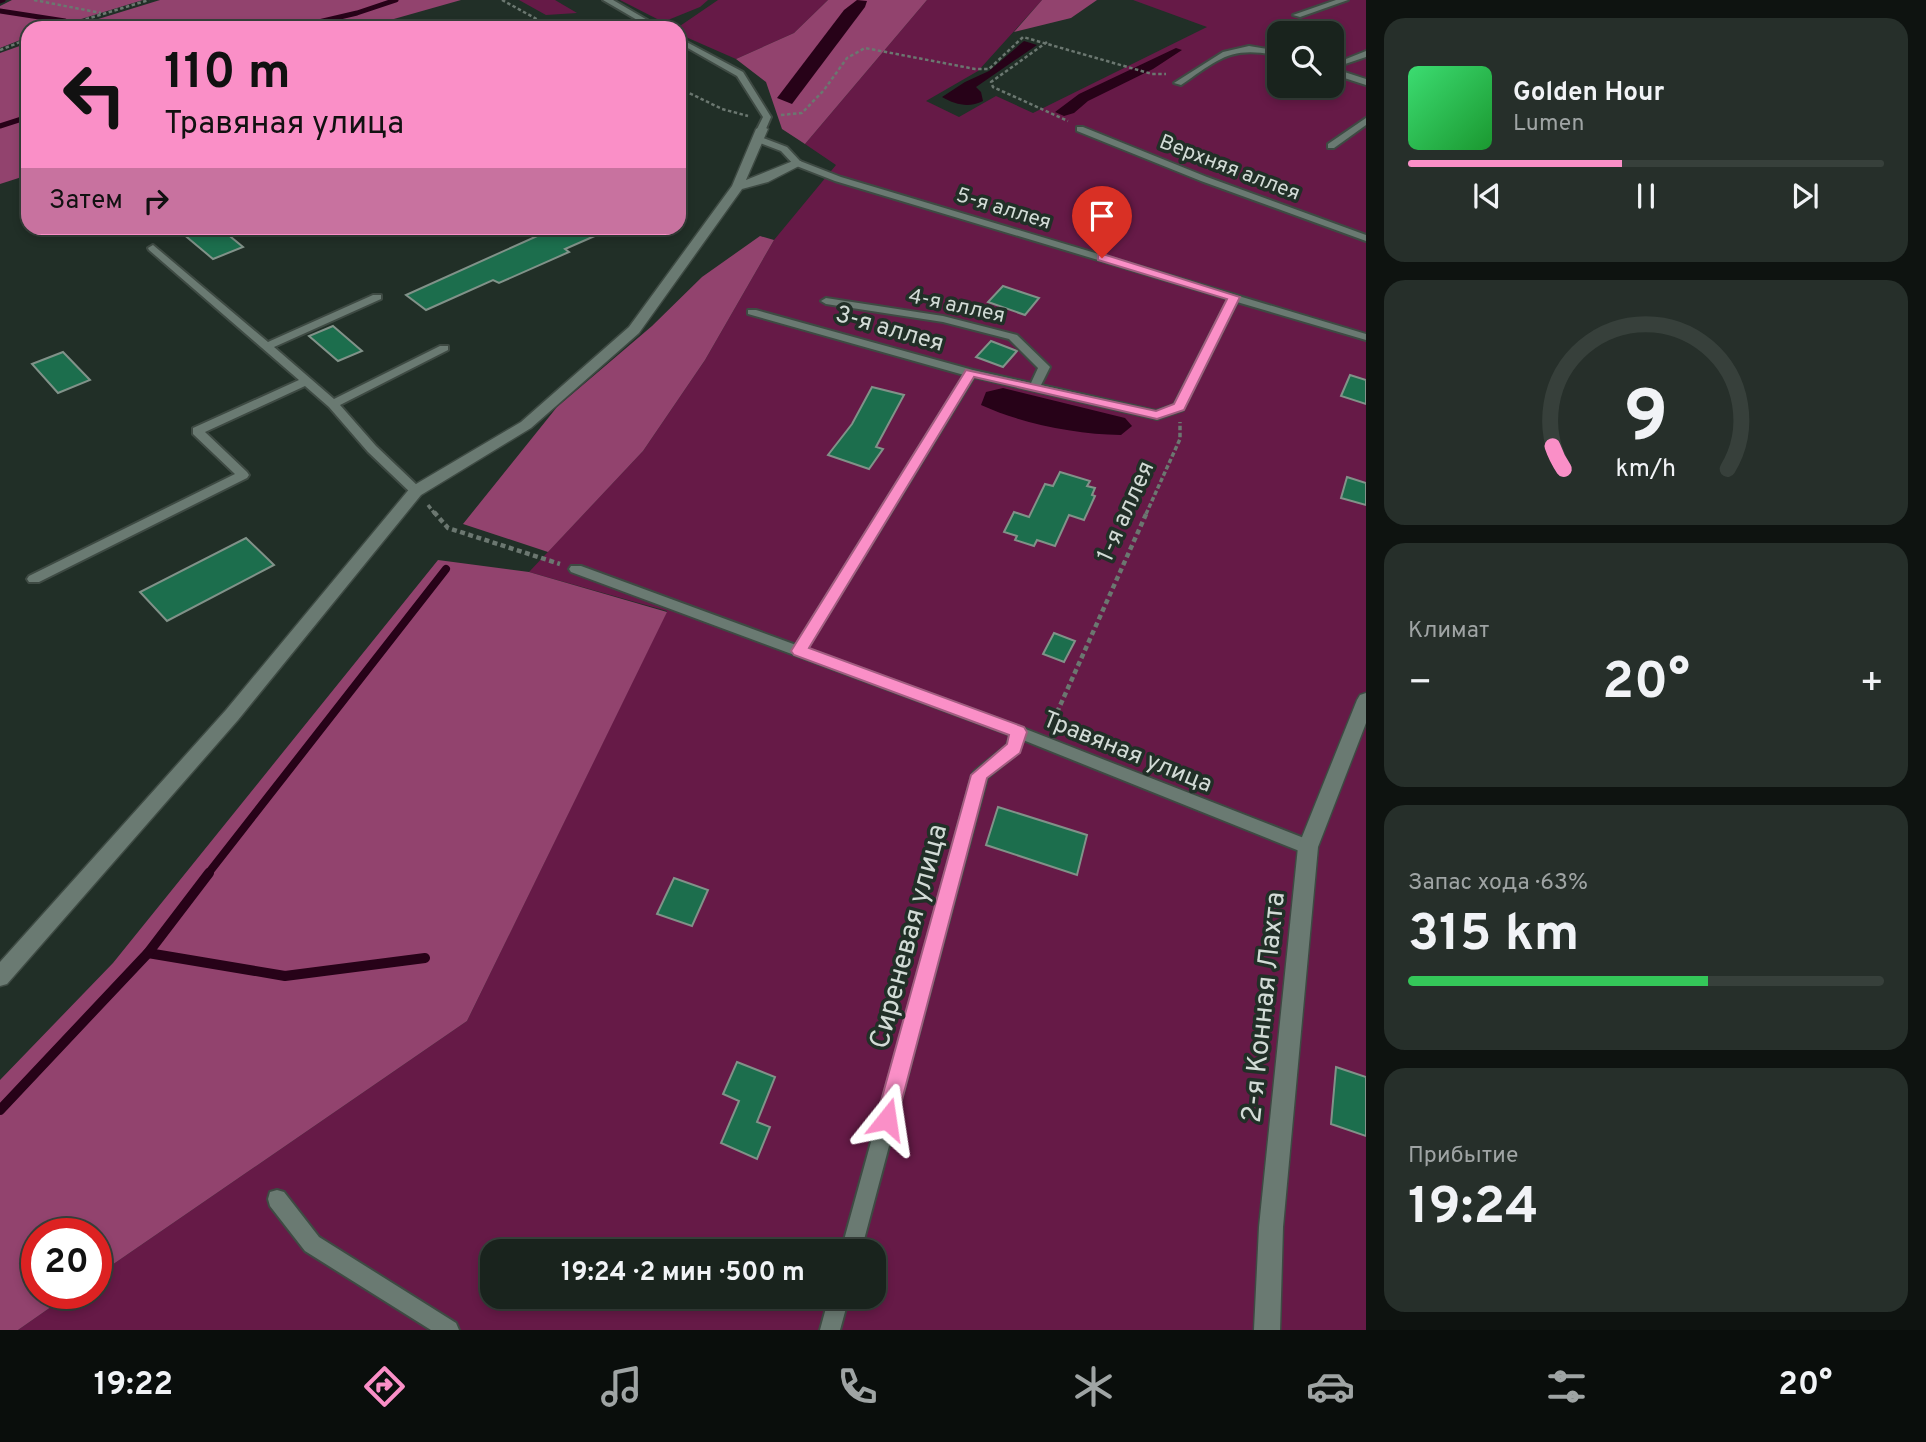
<!DOCTYPE html>
<html lang="ru">
<head>
<meta charset="utf-8">
<style>
	body { margin:0; font-family:Overpass,sans-serif; background:#262f2a; color:#f1f3f6; height:100vh; display:flex; flex-direction:column; font-size:26px; white-space:nowrap }
	* { box-sizing:border-box; margin:0 }
	p { font-size:23px; color:#9fa4a4 }
	.icon { flex:none; width:38px; height:38px; fill:none; stroke:currentColor; stroke-width:2; stroke-linecap:round; stroke-linejoin:round }
	.map { position:relative; flex:1; overflow:hidden }
	.panel { display:flex; flex-direction:column; gap:18px; padding:18px; background:#0e1310; width:560px }
	.panel>* { flex:none }
	.guide { position:absolute; left:21px; top:21px; width:665px; height:214px; border-radius:21px; box-shadow:0 4px 10px #0003,0 0 0 2px #37403b; background:#fa8fc7; color:#111; overflow:hidden }
	.controls { position:absolute; left:1267px; top:21px; display:grid; gap:14px }
	.controls a { display:grid; place-items:center; width:77px; height:77px; border-radius:14px; background:#19231d; box-shadow:0 4px 10px #0003,0 0 0 2px #37403b; font-size:35px }
	.speed { position:absolute; left:21px; top:1218px; display:flex; gap:14px; font-size:35px; font-weight:700; text-align:center }
	.speed>* { display:grid; place-content:center; width:91px; height:91px; border-radius:50%; background:#19231d; box-shadow:0 4px 10px #0003,0 0 0 2px #37403b; line-height:1 }
	.speed .limit { border:10px solid #d22; background:#fff; color:#111 }
	.pin { position:absolute; display:grid; place-items:center; width:60px; height:60px; color:#fff; margin:-72px -30px; border-radius:50% 50% 50% 0; rotate:-45deg; box-shadow:0 0 7px #0007 }
	.pin .icon { rotate:45deg }
	.me { position:absolute; width:77px; margin:-38px; rotate:15deg; stroke-linejoin:round; filter:drop-shadow(0 0 5px #0008) }
	.turn { display:flex; align-items:center; gap:24px; height:147px; padding:0 28px; font-size:32px }
	.turn .icon { width:91px; height:91px; stroke-width:2.5 }
	.turn b { display:block; font-size:49px; line-height:60px }
	.then { display:flex; align-items:center; height:66px; padding:0 28px; background:#0003; gap:14px; font-size:26px }
	.big { font-size:52px; font-weight:700; line-height:1.1 }
	.panel .widget { flex:1; display:flex; flex-direction:column; justify-content:center; gap:10px; min-width:0; padding:0 24px; border-radius:21px; background:#262f2a }
	.panel .dial { align-items:center; gap:0 }
	.dial svg { height:182px; overflow:visible; fill:none; stroke:#37403b; stroke-width:7; stroke-linecap:round; text-anchor:middle }
	.dial text { fill:#f1f3f6; stroke:none }
	.song { display:flex; align-items:center; gap:21px }
	.cover { width:84px; height:84px; border-radius:10px; background:linear-gradient(135deg,hsl(140 70% 55%),hsl(130 70% 35%)) }
	.played { height:7px; border-radius:4px; background:linear-gradient(90deg,#fa8fc7 45%,#37403b 45%) }
	.keys { display:flex; justify-content:space-around; direction:ltr }
	.heat { display:flex; justify-content:space-between; align-items:center; font-size:38px; direction:ltr }
	.charge { height:10px; border-radius:5px; background:linear-gradient(90deg,#34c759 63%,#37403b 0) }
	.trip { position:absolute; left:480px; top:1239px; width:406px; height:70px; border-radius:21px; background:#19231d; box-shadow:0 4px 10px #0003,0 0 0 2px #37403b; font-weight:700; line-height:70px; text-align:center }
	.tab-bar { display:flex; height:112px; justify-content:space-around; align-items:center; background:#0a0e0c; color:#9fa4a4 }
	.tab-bar .icon { width:49px; height:49px }
	.tab-bar .on { color:#fa8fc7 }
	.tab-bar b { font-size:32px; color:#f1f3f6 }
	main { display:flex; flex:1; min-height:0 }
	.map>svg:first-child { display:block }
	.green { fill:#661a47; fill-rule:evenodd }
	.forest { fill:#92436e }
	.water { fill:#270218 }
	.lines { fill:none; stroke-linecap:round; stroke-linejoin:round }
	.stream-far2 { stroke:#270218; stroke-width:5 }
	.stream-far1 { stroke:#270218; stroke-width:8 }
	.stream { stroke:#270218; stroke-width:10 }
	.building { fill:#1c6e4d; stroke:#819289; stroke-width:2 }
	.lane-casing { stroke:#3e4a43; stroke-width:4 }
	.street-casing { stroke:#3e4a43; stroke-width:3 }
	.path-far2 { stroke:#6b7770; stroke-width:2.5; stroke-dasharray:3.5 2.5; stroke-linecap:butt }
	.path-far1 { stroke:#6b7770; stroke-width:3.5; stroke-dasharray:4.5 2.5; stroke-linecap:butt }
	.path { stroke:#6b7770; stroke-width:4.5; stroke-dasharray:5 3.5; stroke-linecap:butt }
	.lane { fill:#6a7a72; fill-rule:evenodd }
	.street { fill:#6a7a72; fill-rule:evenodd }
	.route { fill:#fa8fc7; stroke:#a25d81; stroke-width:2 }
	.labels { text-anchor:middle; stroke-width:7; stroke-linejoin:round; paint-order:stroke }
	.far-street-label { font-size:21px; fill:#d2dbd6; stroke:#212f27 }
	.street-label { font-size:24px; fill:#d2dbd6; stroke:#212f27 }
	.near-street-label { font-size:28px; fill:#d2dbd6; stroke:#212f27 }
</style>
</head>
<body>
<main>
<div class="map">
<svg width="1366" height="1330" viewBox="0 0 1366 1330">
	<rect width="100%" height="100%" fill="#212f27"/>
	<g class="green">
		<path d="M519,0H555L577,13L546,15Z"/>
		<path d="M620,0H708L700,7L663,22Z"/>
		<path d="M718,0H828L794,33L736,59L679,34V28H677Z"/>
		<path d="M927,0H1042L978,71L926,101L959,117L996,96L1033,113L1207,27L1133,0H1366V1330H18L71,1293H96V1276L467,1021L667,611L529,572L643,451L705,360L774,240L836,165L805,144ZM1279,33H1332V86H1279ZM492,1251H873V1297H492Z"/>
	</g>
	<g class="forest">
		<path d="M12,0H143L52,28H28V37L0,48V6Z"/>
		<path d="M160,0H461L362,28H69Z"/>
		<path d="M828,0H927L805,144L782,129L766,82L736,59L794,33Z"/>
		<path d="M1042,0H1097L1071,18L1014,32Z"/>
		<path d="M28,43V175L0,184V53Z"/>
		<path d="M760,236L774,240L705,360L643,451L548,552L463,524L557,407L652,326L702,277Z"/>
		<path d="M438,560L529,572L667,612L467,1021L96,1276V1234H37V1293H71L18,1330H0V1080L113,963Z"/>
	</g>
	<g class="water">
		<path d="M857,0L867,1L865,7L792,104L777,98L844,10Z"/>
		<path d="M1024,41L1037,45L976,87L981,92L983,101C969,108 956,105 942,97L965,82L989,71Z"/>
		<path d="M1176,48L1182,50L1153,69L1088,101L1074,113L1064,116L1055,112L1079,94Z"/>
		<path d="M1003,388L1125,418L1132,426L1121,435C1075,434 1023,424 981,405L986,392Z"/>
	</g>
	<g class="lines">
		<g class="stream-far2">
			<path d="M0,1L3,0"/>
			<path d="M0,11L65,21"/>
			<path d="M293,28L357,13L396,0"/>
			<path d="M0,126L28,117"/>
		</g>
		<path class="stream-far1" d="M207,875L446,569"/>
		<g class="stream">
			<path d="M148,953L285,976L425,958"/>
			<path d="M0,1110L148,953L209,873"/>
		</g>
	</g>
	<g class="building">
		<path d="M176,228H220L243,247L213,259Z"/>
		<path d="M555,228H613L565,249L569,252L499,283L493,280L426,310L406,295Z"/>
		<path d="M1003,286L1039,298L1025,315L988,302Z"/>
		<path d="M333,326L362,351L338,361L309,336Z"/>
		<path d="M991,341L1017,351L1003,367L976,357Z"/>
		<path d="M63,352L90,380L58,393L32,364Z"/>
		<path d="M1350,375L1366,380V404L1341,396Z"/>
		<path d="M872,387L904,395L876,447L883,449L869,469L828,455L852,424Z"/>
		<path d="M1060,472L1090,481L1087,486L1095,488L1092,495L1095,496L1084,520L1069,515L1055,546L1037,540L1034,546L1015,540L1017,536L1004,532L1014,512L1029,517L1045,484L1053,486Z"/>
		<path d="M1347,477L1366,483V505L1341,498Z"/>
		<path d="M246,538L274,565L167,621L140,592Z"/>
		<path d="M1054,633L1075,641L1064,662L1043,654Z"/>
		<path d="M998,807L1087,835L1077,875L986,845Z"/>
		<path d="M674,878L708,890L692,926L657,914Z"/>
		<path d="M737,1062L775,1077L757,1122L770,1127L757,1159L721,1143L739,1101L723,1094Z"/>
		<path d="M1336,1067L1366,1077V1136L1331,1124Z"/>
	</g>
	<g class="lines">
		<g class="lane-casing">
			<g id="lane">
				<path d="M603,0H613L661,28H651Z"/>
				<path d="M1336,0H1348L1300,17L1293,15Z"/>
				<path d="M679,38L743,72L771,117L765,131L757,129L763,117L737,76L679,43Z"/>
				<path d="M1249,46L1279,51V56C1231,45 1219,59 1181,85L1174,83L1223,52Z"/>
				<path d="M1366,51V57L1345,64L1341,61Z"/>
				<path d="M1332,68L1366,79V85L1332,74Z"/>
				<path d="M1366,118V125L1334,148H1328V144Z"/>
				<path d="M1077,127H1083L1207,177L1366,235V241L1201,181L1077,131Z"/>
				<path d="M755,137H761L787,147L800,161L841,177L1366,334V340L1237,302L1183,410L1157,419L974,377L807,649L1023,728L1314,842L1316,847L1314,852L1308,854L1302,852L1023,740L1019,752L987,778L861,1251H841L972,775L975,771L1007,745L1010,735L571,572L569,569L571,566H581L796,645L964,375L748,314V310H756L973,370L1031,383L1038,368L1009,339L943,322L826,304L821,301L826,298L943,316L1017,335L1050,367L1041,385L1156,411L1174,405L1228,299L835,181L794,165L781,151L755,141Z"/>
				<path d="M153,245L268,342L373,295H381V299L274,347L334,399L440,346H448V350L340,405L376,446L420,488L422,491L420,494H412L368,452L329,407L305,386L205,432L247,472L249,475L247,478L39,582H29L27,579L29,576L235,474L193,434V428L299,380L149,250L148,248Z"/>
				<path d="M277,1190L284,1192L319,1237L456,1323L459,1330H431L305,1251L270,1206L268,1199L270,1192Z"/>
				<path d="M829,1297H849L840,1330H820Z"/>
			</g>
		</g>
		<g class="street-casing">
			<g id="street">
				<path d="M762,126L768,129L746,180L793,161H801V165L768,182L742,189L639,333L531,428L421,495L238,720L7,984L0,986V962L226,710L411,487L521,422L629,327L732,186L756,129Z"/>
				<path d="M1366,693V723L1318,847L1283,1227L1280,1330H1254L1259,1227L1298,847L1357,700L1360,695Z"/>
			</g>
		</g>
		<g class="path-far2">
			<path d="M34,0L101,13"/>
			<path d="M502,0L553,28"/>
			<path d="M57,28L149,0"/>
			<path d="M1047,42L991,82L993,87L1068,121"/>
			<path d="M0,50L28,39"/>
			<path d="M679,88L722,109L748,116"/>
			<path d="M781,115L802,113L824,90L847,58L865,48L975,69H989L1023,37L1152,74H1166"/>
		</g>
		<g class="path-far1">
			<path d="M428,505L435,514"/>
			<path d="M1146,514L1180,439V422"/>
		</g>
		<g class="path">
			<path d="M434,512L448,528L560,564"/>
			<path d="M1050,728L1147,512"/>
		</g>
		<use href="#lane" class="lane"/>
		<use href="#street" class="street"/>
	</g>
	<path class="route" d="M1098,255H1106L1240,297L1184,410L1157,419L974,377L809,648L1024,727L1027,732L1020,753L987,778L897,1119L894,1126L887,1129L879,1126L876,1119L971,775L1007,744L1009,735L794,655L791,651L966,370L1156,411L1174,404L1227,299L1098,260Z"/>
	<g class="labels">
		<g class="far-street-label">
			<text transform="translate(1230 167) rotate(21)" y="7">Верхняя аллея</text>
			<text transform="translate(1004 208) rotate(17)" y="7">5-я аллея</text>
			<text transform="translate(957 305) rotate(12)" y="7">4-я аллея</text>
		</g>
		<g class="street-label">
			<text transform="translate(890 328) rotate(16)" y="8">3-я аллея</text>
			<text transform="translate(1125 511) rotate(-66)" y="8">1-я аллея</text>
			<text transform="translate(1128 751) rotate(22)" y="8">Травяная улица</text>
		</g>
		<g class="near-street-label">
			<text transform="translate(907 936) rotate(-75)" y="10">Сиреневая улица</text>
			<text transform="translate(1262 1007) rotate(-84)" y="10">2-я Конная Лахта</text>
		</g>
	</g>
</svg>
<div class="controls">
<a><svg class="icon" aria-label="search" viewBox="0 0 24 24"><circle cx="10" cy="10" r="6"/><path d="M15 15l6 6"/></svg></a>
</div>
<div class="speed"><div class="limit">20</div></div>
<div class="pin" style="left:1102px;top:258px;background:#d93025"><svg class="icon" aria-label="arrive" viewBox="0 0 24 24"><path d="M6 21V4h12l-3 4 3 4H6"/></svg></div>
<svg class="me" style="left:887px;top:1119px" viewBox="-20 -20 40 40"><path d="M0-17L14 15 0 8-14 15z" fill="#fa8fc7" stroke="#fff" stroke-width="4"/></svg>
<div class="trip">19:24 · 2 мин · 500 m</div>
<div class="guide">
<div class="turn"><svg class="icon" aria-label="left" viewBox="0 0 24 24"><path d="M17 20v-9H6M10 6l-5 5 5 5"/></svg><div><b>110 m</b>Травяная улица</div></div>
<div class="then">Затем<svg class="icon" aria-label="right" viewBox="0 0 24 24"><path d="M7 20v-9h11M14 6l5 5-5 5"/></svg></div>
</div>
</div>
<section class="panel">
<div class="widget">
<div class="song"><i class="cover"></i><div><b>Golden Hour</b><p>Lumen</p></div></div>
<div class="played"></div>
<div class="keys"><svg class="icon" aria-label="previous" viewBox="0 0 24 24"><path d="M18 5L8 12l10 7zM5 5v14"/></svg><svg class="icon" aria-label="pause" viewBox="0 0 24 24"><path d="M8 5v14M16 5v14"/></svg><svg class="icon" aria-label="next" viewBox="0 0 24 24"><path d="M6 5l10 7-10 7zM19 5v14"/></svg></div>
</div>
<div class="widget dial"><svg viewBox="0 0 100 80">
<path d="M14 69A42 42 0 1 1 86 69"/>
<path d="M14 69A42 42 0 0 1 9 59" stroke="#fa8fc7"/>
<text x="50" y="56" font-size="32" font-weight="700">9</text>
<text x="50" y="72" font-size="11">km/h</text>
</svg></div>
<div class="widget"><p>Климат</p>
<div class="heat"><a>−</a><b class="big">20°</b><a>+</a></div>
</div>
<div class="widget"><p>Запас хода · 63%</p><b class="big">315 km</b><div class="charge"></div></div>
<div class="widget"><p>Прибытие</p><b class="big">19:24</b></div>
</section>
</main>
<nav class="tab-bar">
<b>19:22</b>
<svg class="icon on" aria-label="directions" viewBox="0 0 24 24"><path d="M12 3l9 9-9 9-9-9zM9 14v-3h6M13 9l2 2-2 2"/></svg>
<svg class="icon" aria-label="music" viewBox="0 0 24 24"><path d="M9 18V5l10-2v13"/><circle cx="6" cy="18" r="3"/><circle cx="16" cy="16" r="3"/></svg>
<svg class="icon" aria-label="phone" viewBox="0 0 24 24"><path d="M5 4h4l2 5-3 2q2 4 5 5l2-3 5 2v4C11 20 4 13 5 4z"/></svg>
<svg class="icon" aria-label="climate" viewBox="0 0 24 24"><path d="M12 3v18M4 7l16 10M4 17L20 7"/></svg>
<svg class="icon" aria-label="car" viewBox="0 0 24 24"><path d="M5 17H2v-5l4-1 3-4h7l3 4 3 1v5h-3M9 17h6M6 11h13"/><circle cx="7" cy="17" r="2"/><circle cx="17" cy="17" r="2"/></svg>
<svg class="icon" aria-label="filters" viewBox="0 0 24 24"><path d="M4 7h16M4 17h16"/><circle cx="9" cy="7" r="2"/><circle cx="15" cy="17" r="2"/></svg>
<b>20°</b>
</nav>
</body>
</html>
